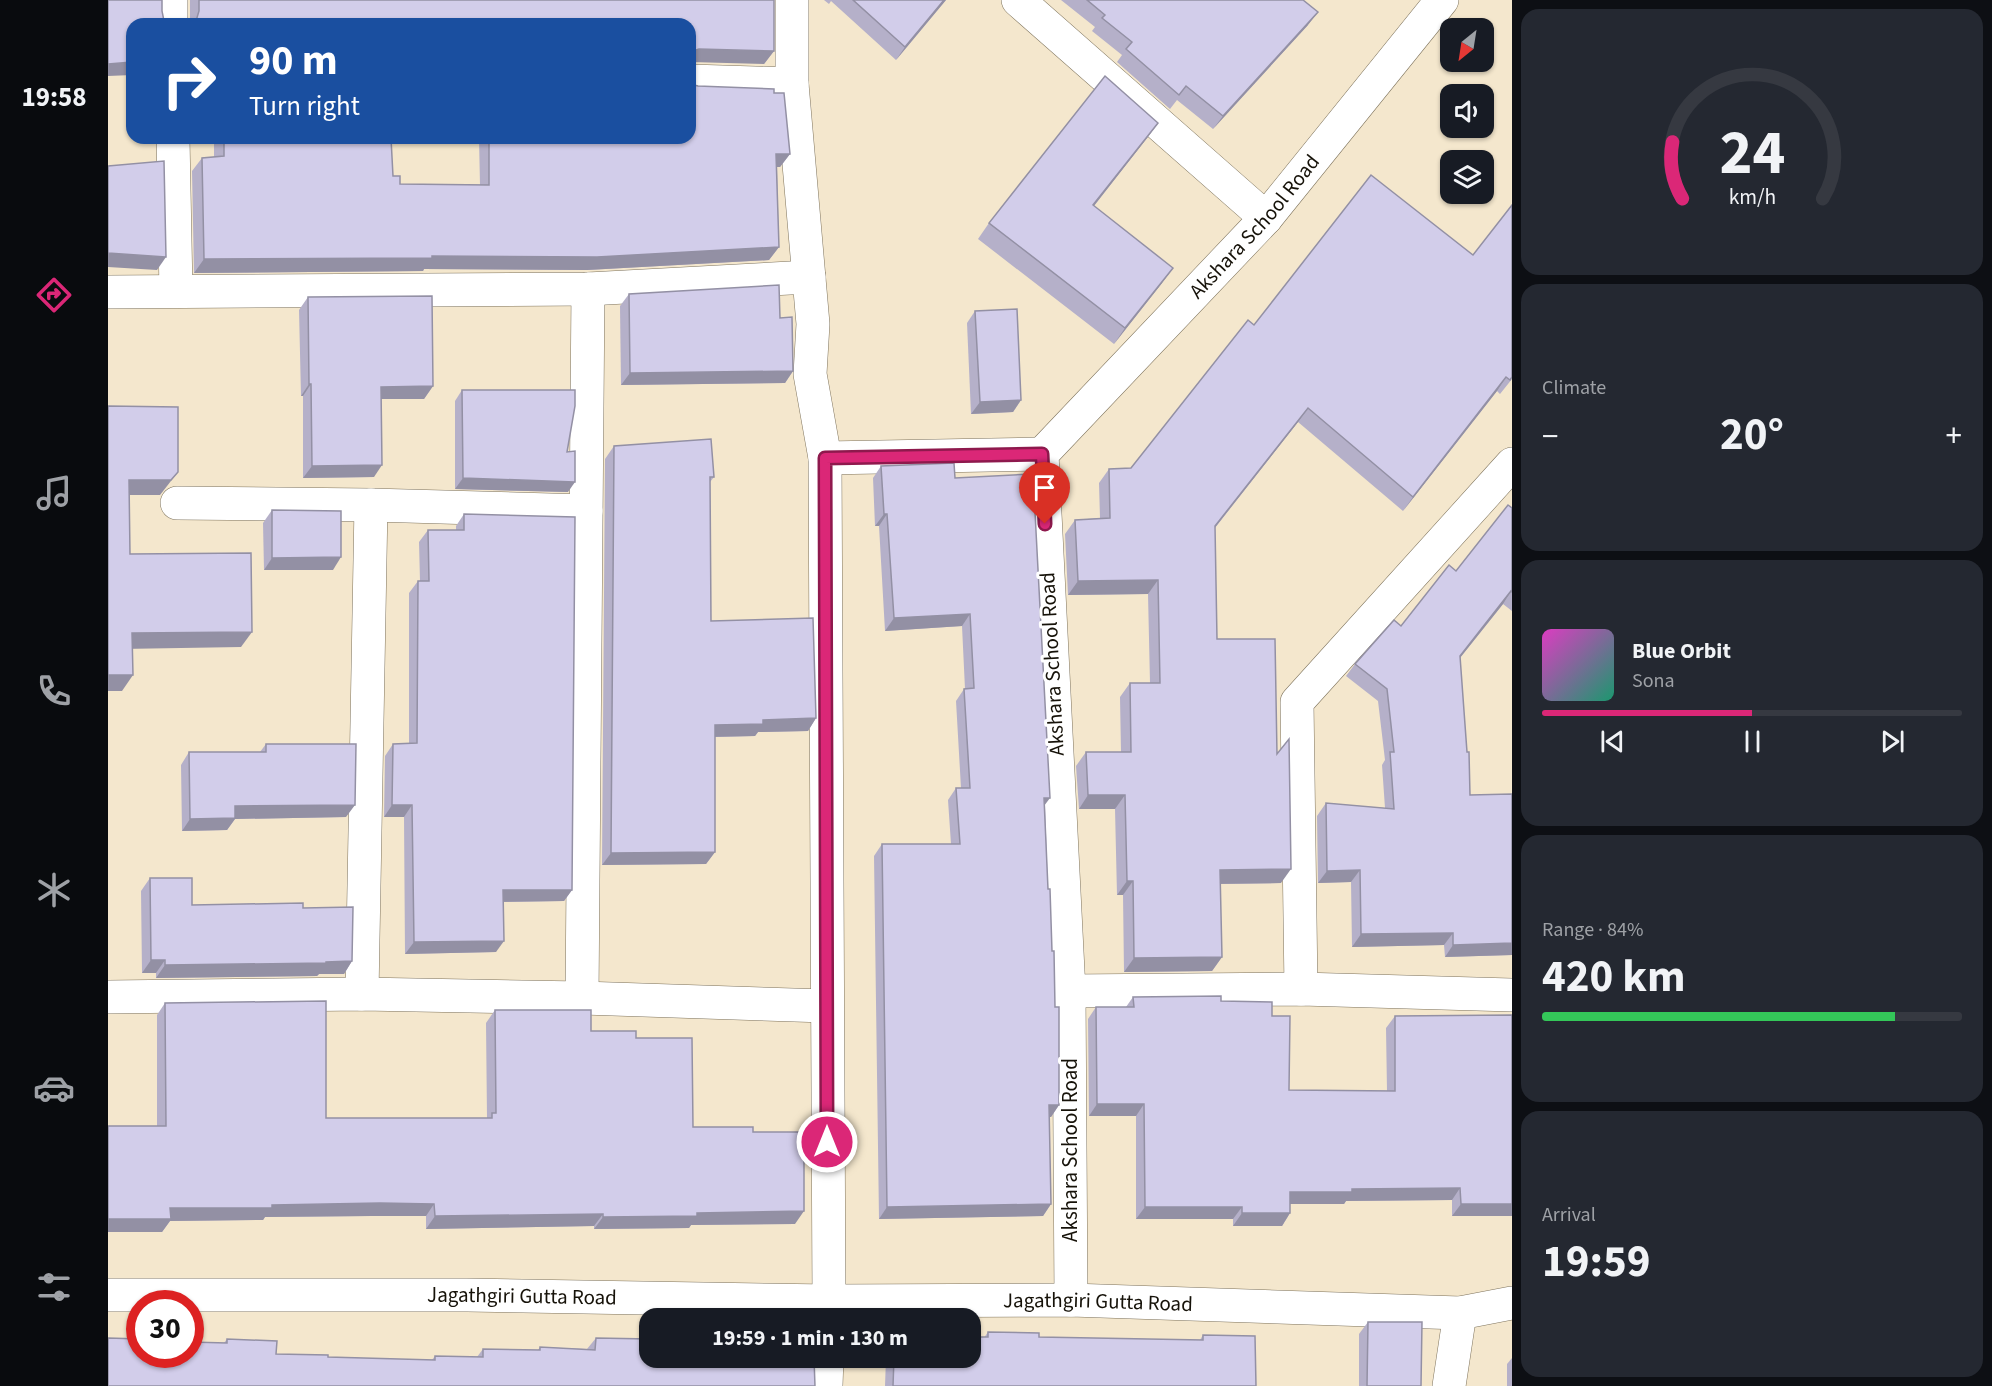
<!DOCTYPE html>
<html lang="en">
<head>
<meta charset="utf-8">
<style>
	body { margin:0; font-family:"Source Sans 3",sans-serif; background:#242831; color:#f1f3f6; height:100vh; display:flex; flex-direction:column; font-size:22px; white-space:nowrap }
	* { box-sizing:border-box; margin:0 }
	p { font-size:20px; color:#9ea1a6 }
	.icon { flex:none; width:33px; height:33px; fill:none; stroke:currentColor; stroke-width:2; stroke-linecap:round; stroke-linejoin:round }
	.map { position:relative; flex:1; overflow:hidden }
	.drawer { display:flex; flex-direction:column; gap:9px; padding:9px; background:#0d0f14; width:480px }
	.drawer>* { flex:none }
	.hud { position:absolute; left:18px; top:18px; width:570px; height:126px; border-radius:18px; box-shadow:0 2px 4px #0004; background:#1a4fa0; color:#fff; overflow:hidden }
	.needle { width:39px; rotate:210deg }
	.controls { position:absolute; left:1332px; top:18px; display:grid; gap:12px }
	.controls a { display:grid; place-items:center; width:54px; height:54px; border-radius:12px; background:#171b24; box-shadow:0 2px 4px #0004; font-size:30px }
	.speed { position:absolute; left:18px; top:1290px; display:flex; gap:12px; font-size:30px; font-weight:700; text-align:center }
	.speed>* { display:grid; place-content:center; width:78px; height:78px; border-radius:50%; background:#171b24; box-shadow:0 2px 4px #0004; line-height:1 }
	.speed .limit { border:9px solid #d22; background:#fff; color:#111 }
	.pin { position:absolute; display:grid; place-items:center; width:51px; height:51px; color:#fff; margin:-62px -26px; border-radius:50% 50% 50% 0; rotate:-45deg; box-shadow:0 0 6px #0007 }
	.pin .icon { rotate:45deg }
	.me { position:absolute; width:66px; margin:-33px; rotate:0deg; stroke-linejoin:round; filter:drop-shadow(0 0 4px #0008) }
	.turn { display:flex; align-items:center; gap:21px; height:126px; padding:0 24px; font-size:27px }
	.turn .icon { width:78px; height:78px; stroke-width:2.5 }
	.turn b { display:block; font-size:42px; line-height:51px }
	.big { font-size:45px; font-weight:700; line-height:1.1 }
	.drawer .widget { flex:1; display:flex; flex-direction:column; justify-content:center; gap:9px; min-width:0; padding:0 21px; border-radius:18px; background:#242831 }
	.drawer .dial { align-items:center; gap:0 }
	.dial svg { height:156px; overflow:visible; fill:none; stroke:#363941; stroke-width:7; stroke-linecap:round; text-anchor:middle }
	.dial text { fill:#f1f3f6; stroke:none }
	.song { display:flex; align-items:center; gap:18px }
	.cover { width:72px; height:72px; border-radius:9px; background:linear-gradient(135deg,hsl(310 70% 55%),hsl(160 70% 35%)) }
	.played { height:6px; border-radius:3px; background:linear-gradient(90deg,#db2777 50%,#363941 50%) }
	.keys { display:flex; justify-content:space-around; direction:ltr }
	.heat { display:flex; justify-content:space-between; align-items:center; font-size:33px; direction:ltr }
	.charge { height:9px; border-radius:4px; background:linear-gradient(90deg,#34c759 84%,#363941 0) }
	.trip { position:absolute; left:531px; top:1308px; width:342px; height:60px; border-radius:18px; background:#171b24; box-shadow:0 2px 4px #0004; font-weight:700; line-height:60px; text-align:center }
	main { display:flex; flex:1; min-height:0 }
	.tabs { display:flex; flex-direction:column; width:108px; justify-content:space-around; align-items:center; background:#090b0e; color:#9ea1a6 }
	.tabs .icon { width:42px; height:42px }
	.tabs .on { color:#db2777 }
	.tabs b { font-size:27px; color:#f1f3f6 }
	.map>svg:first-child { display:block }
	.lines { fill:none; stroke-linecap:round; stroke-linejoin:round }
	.street-casing { stroke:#7e735c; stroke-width:34 }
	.secondary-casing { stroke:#7e735c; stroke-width:34 }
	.street { stroke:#fff; stroke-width:33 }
	.secondary { stroke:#fff; stroke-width:33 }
	.wall { fill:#b5b0c9 }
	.shaded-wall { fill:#9390a4 }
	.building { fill:#d2cdea; stroke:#9390a4; stroke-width:1.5 }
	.route-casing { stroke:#8e194d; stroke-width:15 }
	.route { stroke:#db2777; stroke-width:10 }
	.labels { text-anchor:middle; stroke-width:6; stroke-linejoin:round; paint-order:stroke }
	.street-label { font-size:21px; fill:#161209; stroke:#fff }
</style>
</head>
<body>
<main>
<nav class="tabs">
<b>19:58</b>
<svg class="icon on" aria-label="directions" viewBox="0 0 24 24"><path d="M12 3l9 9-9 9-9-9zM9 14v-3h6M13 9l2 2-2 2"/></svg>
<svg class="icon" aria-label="music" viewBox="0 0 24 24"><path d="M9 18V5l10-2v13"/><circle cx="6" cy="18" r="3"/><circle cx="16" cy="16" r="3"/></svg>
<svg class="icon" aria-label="phone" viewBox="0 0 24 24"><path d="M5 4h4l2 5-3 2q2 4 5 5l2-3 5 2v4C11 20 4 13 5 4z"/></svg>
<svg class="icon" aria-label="climate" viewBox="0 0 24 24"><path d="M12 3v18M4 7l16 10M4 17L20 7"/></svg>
<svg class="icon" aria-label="car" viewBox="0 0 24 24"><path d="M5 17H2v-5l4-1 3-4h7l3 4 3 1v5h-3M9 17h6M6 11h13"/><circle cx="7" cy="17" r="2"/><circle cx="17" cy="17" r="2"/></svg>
<svg class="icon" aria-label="filters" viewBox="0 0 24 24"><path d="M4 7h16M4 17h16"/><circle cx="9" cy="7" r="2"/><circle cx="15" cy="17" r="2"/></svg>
</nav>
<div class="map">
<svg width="1404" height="1386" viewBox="0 0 1404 1386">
	<rect width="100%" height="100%" fill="#f4e7cd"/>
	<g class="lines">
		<g class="street-casing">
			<g id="street">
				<path d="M63,0V24"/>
				<path d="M684,0V84L705,324L702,374L717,458L721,1301"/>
				<path d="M910,0L1158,218"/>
				<path d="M582,81L684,84"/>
				<path d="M65,138L68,291"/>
				<path d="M0,292L480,289L701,277"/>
				<path d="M717,458L934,454"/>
				<path d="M69,503L263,505L478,511"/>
				<path d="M1193,989L1189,702L1404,464"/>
				<path d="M961,991L1193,989L1404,995"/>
				<path d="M254,994L263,505"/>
				<path d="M0,997L254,994L474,998L718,1006"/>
				<path d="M474,998L480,289"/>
				<path id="s1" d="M963,1300L961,991L934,454L1158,218L1334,0"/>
				<path d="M1341,1386L1352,1313"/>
			</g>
		</g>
		<g class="secondary-casing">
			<g id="secondary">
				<path id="s2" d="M0,1295H359L721,1301L963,1300L1352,1313L1404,1303"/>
				<path d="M718,1386L719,1358"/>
			</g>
		</g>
		<use href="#street" class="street"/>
		<use href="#secondary" class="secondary"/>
	</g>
	<g class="wall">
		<path d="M82,0H666V51L656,64L582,24H82Z"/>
		<path d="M716,0H838L788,60L723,1L721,4Z"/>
		<path d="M953,0H1195L1200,25L1105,129L1069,100L1062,109L1009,62L1014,55L984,31L987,27Z"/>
		<path d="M590,86L666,93L682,154L672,167H669L671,247L661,260L479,270L316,269L315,271L86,273L84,171L94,158L106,157V138H283L285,176L292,184L372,185L371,138H582Z"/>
		<path d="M1050,123L1039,138L986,206L1054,283L1006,344L870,239L881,223Z"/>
		<path d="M1404,205V379L1392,394L1389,391L1295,511L1190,422L1107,528L1109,639L1169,754L1173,883L1112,884L1114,957L1104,971L1016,972L1015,895H1009L1007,809H971L968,766L978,752H1013L1012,697L1022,683H1042L1040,594L960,595L957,534L967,520L992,518L991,483L1001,469L1023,468L1146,325L1365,255Z"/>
		<path d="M521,294L672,318L685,371L677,383L513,385L512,306Z"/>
		<path d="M200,297L325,386L316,399H273L266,477L195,478V396H193L191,310Z"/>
		<path d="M867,311L913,400L905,412L863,414L859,323Z"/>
		<path d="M354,390L459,452L460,492L347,489V401Z"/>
		<path d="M506,446L606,477L602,482L603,621L708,718L700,731L650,732L647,736L607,737V852L598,864L494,865L497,459Z"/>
		<path d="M773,466L847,478L937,805L940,889L944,951L951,1105L943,1117H941L943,1204L935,1216L771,1219L766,856L774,844H843L840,800L848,788H853L848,701L856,689H857L854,626L777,631L771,526H767L765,478Z"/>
		<path d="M1404,508V611L1395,604L1352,658L1362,795L1404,955L1337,957L1336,945L1244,947L1243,882L1210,883L1209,816L1218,803L1277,808L1274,765L1277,760L1270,701L1238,676L1247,664L1293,626L1348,571Z"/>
		<path d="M164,510L225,570H156L155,523Z"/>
		<path d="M356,514L464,890L456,901L396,902L388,952L297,954L296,817H276L277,756L285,744H301V593L310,581H312L311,542L320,530H348V526Z"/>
		<path d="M158,744L238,817L127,819L119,830L74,831L73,765L81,752H152Z"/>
		<path d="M42,878L84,905L195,908L244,961L236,974H211L209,976L48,978V973H34L33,891Z"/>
		<path d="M1025,997L1113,1001L1164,1016L1181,1090L1279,1091L1278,1028L1287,1016L1404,1216H1344V1200L1238,1201L1236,1204H1182V1213L1174,1226H1125V1219H1028V1116H981L980,1019L988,1007H1018Z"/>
		<path d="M57,1003L218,1118H379L378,1023L387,1010L483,1031L528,1038L585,1127L645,1132L687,1224L583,1225L581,1228L486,1229V1226L318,1229V1216H263L157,1217L155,1220L62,1221L54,1232H0V1126H49V1015Z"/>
		<path d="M1260,1322L1313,1386H1251V1334Z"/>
		<path d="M880,1332L931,1337L1092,1340L1095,1335L1148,1386H777L778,1358H862Z"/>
		<path d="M488,1338L707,1386H0L116,1343L119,1339L168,1354L220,1357L324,1360L327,1356L369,1357L375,1349L430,1350L432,1347L479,1349Z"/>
		<path d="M1404,1358V1386H1399V1364Z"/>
	</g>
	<g class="shaded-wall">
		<path d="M836,0H838L788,60L797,47Z"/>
		<path d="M1210,12L1200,25L1105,129L1115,116Z"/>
		<path d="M591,49L666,51L656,64L582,62V52Z"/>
		<path d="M24,62V75L0,76V64Z"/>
		<path d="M1050,123L1039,138L974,221L985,205Z"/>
		<path d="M668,154H682L672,167H659Z"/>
		<path d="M671,247L661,260L479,270L316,269L315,271L86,273L96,259L324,256Z"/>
		<path d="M0,253L58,257L49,270L0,267Z"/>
		<path d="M1065,268L1054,283L1006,344L1017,328Z"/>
		<path d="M685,371L677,383L513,385L522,373Z"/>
		<path d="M1398,377L1389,391L1295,511L1305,497Z"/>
		<path d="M201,384H203L195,396H193Z"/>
		<path d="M325,386L316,399H265L273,387Z"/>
		<path d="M913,400L905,412L863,414L872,402Z"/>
		<path d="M1200,408L1190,422L1097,540L1107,526Z"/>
		<path d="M274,465L266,477L195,478L204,466Z"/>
		<path d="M70,472L52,495H10L21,480Z"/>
		<path d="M355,478L467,482L460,492L347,489Z"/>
		<path d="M776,514H779L771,526H767Z"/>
		<path d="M233,557L225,570H156L164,558Z"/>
		<path d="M1050,580L1040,594L960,595L970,581Z"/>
		<path d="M1403,591L1395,604L1343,669L1352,656Z"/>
		<path d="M862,614L854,626L777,631L786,618Z"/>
		<path d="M144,632L133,647L13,649L24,633Z"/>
		<path d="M0,675H25L14,691H0Z"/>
		<path d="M708,718L700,731L650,732L647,736L599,737L607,725L655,720Z"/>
		<path d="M980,795H1017L1007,809H971Z"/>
		<path d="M936,798H942L933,810Z"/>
		<path d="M247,805L238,817L127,819L119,830L74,831L82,819L127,806Z"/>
		<path d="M284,805H304L296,817H276Z"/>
		<path d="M607,852L598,864L494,865L503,853Z"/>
		<path d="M1183,869L1173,883L1102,884L1112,870Z"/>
		<path d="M1252,870L1243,882L1210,883L1219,871Z"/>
		<path d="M1019,881H1025L1015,895H1009Z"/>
		<path d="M395,890H464L456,901L387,902Z"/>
		<path d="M1345,933L1336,945L1244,947L1253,934Z"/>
		<path d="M396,941L388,952L297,954L306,942Z"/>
		<path d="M1404,943V955L1337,957L1345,945Z"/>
		<path d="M1114,957L1104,971L1016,972L1026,958Z"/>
		<path d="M43,960H57L48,973H34Z"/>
		<path d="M244,961L236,974H211L209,976L48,978L57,965Z"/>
		<path d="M989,1104H1036L1028,1116H981Z"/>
		<path d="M941,1105H951L943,1117H932Z"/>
		<path d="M1352,1188L1344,1200L1238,1201L1236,1204H1173L1182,1192L1244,1189Z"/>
		<path d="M272,1203L326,1204L318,1216H263L157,1217L155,1220L62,1221L54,1232H0V1219L62,1208L164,1205Z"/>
		<path d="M943,1204L935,1216L771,1219L779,1207Z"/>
		<path d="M1353,1204H1404V1216H1344Z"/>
		<path d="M1037,1207H1134L1125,1219H1028Z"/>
		<path d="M696,1211L687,1224L583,1225L581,1228L486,1229L495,1217L589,1213Z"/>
		<path d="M1134,1213H1182L1174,1226H1125Z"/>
		<path d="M495,1214L486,1226L318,1229L327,1216Z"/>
	</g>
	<g class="building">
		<path d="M0,0H54V11L56,21L60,24H24V62L0,64Z"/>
		<path d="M91,0H666V51L591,49L582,52V24H85L88,21L91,11Z"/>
		<path d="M745,0H836L797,47Z"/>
		<path d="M979,0H1195L1210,12L1115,116L1078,86L1071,95L1018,49L1024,42L994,18L997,15Z"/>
		<path d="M997,76L1050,123L985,205L1065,268L1017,328L881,223Z"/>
		<path d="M582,84L590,86L666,89V93H676L682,154H668L671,247L489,257L324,256V258L96,259L94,158L116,156V138H283L285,176H292V184L381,185V138H582Z"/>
		<path d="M56,161L58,257L0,253V166Z"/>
		<path d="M1263,175L1365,255L1404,205V377L1402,380L1398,377L1305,497L1200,408L1107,526L1109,639H1167L1169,754L1181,739L1183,869L1112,870L1114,957L1026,958L1025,881H1019L1017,795H980L978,752H1023L1022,683H1052L1050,580L970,581L967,520L1002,518L1001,469L1023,468L1140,320L1146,325Z"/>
		<path d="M671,285L672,318L684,317L685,371L522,373L521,294Z"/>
		<path d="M324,296L325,386L273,387L274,465L204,466L203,384H201L200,297Z"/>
		<path d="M909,309L913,400L872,402L867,311Z"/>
		<path d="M354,390H467V406L459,452L467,451V482L355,478Z"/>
		<path d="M0,406L70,407V472L63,480H21L22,554L143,553L144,632L24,633L25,675H0Z"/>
		<path d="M603,439L606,477H602L603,621L705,618L708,718L655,720V724L607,725V852L503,853L506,446Z"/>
		<path d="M846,463L847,478L925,474L942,798H936L940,889H942L944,951H946L947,1007H951V1105H941L943,1204L779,1207L774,844H852L848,788H862L856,689L866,688L862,614L786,618L779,514H776L773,466Z"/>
		<path d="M1400,505L1404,508V592L1403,591L1352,656L1359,752H1361L1362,795L1404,794V943L1345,945V933L1253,934L1252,870L1219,871L1218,803L1286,809L1282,752H1286L1279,689L1247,664L1286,620L1293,626L1341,565L1348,571Z"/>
		<path d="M164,510L233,511V557L164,558Z"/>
		<path d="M356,514L467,517L464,890H395L396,941L306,942L304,805H284L285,744L309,743L310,581H321L320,530H356Z"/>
		<path d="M158,744H248L247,805L127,806V818L82,819L81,752H158Z"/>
		<path d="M42,878H84V905L195,903V908L245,907L244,961L218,962V963L57,965V960H43Z"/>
		<path d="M1113,996V1001L1164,1002V1016H1182L1181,1090L1287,1091V1016L1404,1015V1204H1353L1352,1188L1244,1189V1192H1182V1213H1134V1207H1037L1036,1104H989L988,1007H1026L1025,997Z"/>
		<path d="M218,1001V1118H384V1113H388L387,1010H483V1031H528V1038H584L585,1127H645V1132H696V1211L589,1213V1216L495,1217V1214L327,1216L326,1204L272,1203L164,1205V1208H62L63,1219H0V1126H58L57,1003Z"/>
		<path d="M1260,1322H1314L1313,1386H1259Z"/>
		<path d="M880,1332L931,1333V1337L1095,1340V1335L1147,1336L1148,1386H785L786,1358H862V1337H880Z"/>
		<path d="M0,1338L32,1339V1354H82V1342L119,1343V1339L169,1341L168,1354L220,1355V1357L327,1360V1356L375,1357V1349L432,1350V1347L487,1350L488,1338L542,1339V1358H706L707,1386H0Z"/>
	</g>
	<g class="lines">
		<g class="route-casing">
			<path id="route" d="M719,1142L717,458L934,454L937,524"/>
		</g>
		<use href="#route" class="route"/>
	</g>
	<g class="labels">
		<g class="street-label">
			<text dy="7" stroke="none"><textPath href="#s1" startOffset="1158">Akshara School Road</textPath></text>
			<text transform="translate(944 664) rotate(-93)" y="7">Akshara School Road</text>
			<text transform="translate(962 1150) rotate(-90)" y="7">Akshara School Road</text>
			<text dy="7" stroke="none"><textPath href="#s2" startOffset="414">Jagathgiri Gutta Road</textPath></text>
			<text dy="7" stroke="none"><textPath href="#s2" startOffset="990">Jagathgiri Gutta Road</textPath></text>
		</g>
	</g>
</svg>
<div class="controls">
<a><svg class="needle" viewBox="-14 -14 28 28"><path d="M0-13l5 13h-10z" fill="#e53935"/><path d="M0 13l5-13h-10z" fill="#9ea1a6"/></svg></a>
<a><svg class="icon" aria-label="sound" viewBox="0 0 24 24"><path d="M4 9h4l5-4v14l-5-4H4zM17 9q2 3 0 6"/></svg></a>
<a><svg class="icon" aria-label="layers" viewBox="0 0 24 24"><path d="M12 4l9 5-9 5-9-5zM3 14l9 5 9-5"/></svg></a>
</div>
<div class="speed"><div class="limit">30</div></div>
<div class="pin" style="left:937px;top:524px;background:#d93025"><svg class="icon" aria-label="arrive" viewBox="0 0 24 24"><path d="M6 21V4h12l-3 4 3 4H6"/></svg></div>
<svg class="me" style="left:719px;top:1142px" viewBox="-20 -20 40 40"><circle r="17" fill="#db2777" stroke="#fff" stroke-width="3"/><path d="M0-11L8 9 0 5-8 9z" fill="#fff"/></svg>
<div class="trip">19:59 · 1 min · 130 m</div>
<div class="hud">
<div class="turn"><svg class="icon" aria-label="right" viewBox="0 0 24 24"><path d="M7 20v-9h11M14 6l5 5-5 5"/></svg><div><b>90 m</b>Turn right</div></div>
</div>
</div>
<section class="drawer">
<div class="widget dial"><svg viewBox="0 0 100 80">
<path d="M14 69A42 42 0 1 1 86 69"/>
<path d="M14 69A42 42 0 0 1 9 40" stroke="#db2777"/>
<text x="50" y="56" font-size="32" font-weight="700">24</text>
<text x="50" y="72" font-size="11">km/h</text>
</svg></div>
<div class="widget"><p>Climate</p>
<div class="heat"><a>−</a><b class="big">20°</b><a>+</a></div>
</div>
<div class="widget">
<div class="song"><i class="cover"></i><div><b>Blue Orbit</b><p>Sona</p></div></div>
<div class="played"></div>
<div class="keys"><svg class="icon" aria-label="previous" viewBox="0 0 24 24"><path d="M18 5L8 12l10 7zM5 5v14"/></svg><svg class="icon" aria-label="pause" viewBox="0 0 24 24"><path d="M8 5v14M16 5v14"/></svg><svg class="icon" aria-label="next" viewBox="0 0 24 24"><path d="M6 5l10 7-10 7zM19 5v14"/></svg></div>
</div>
<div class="widget"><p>Range · 84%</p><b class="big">420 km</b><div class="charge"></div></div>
<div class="widget"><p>Arrival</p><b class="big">19:59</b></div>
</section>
</main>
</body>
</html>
